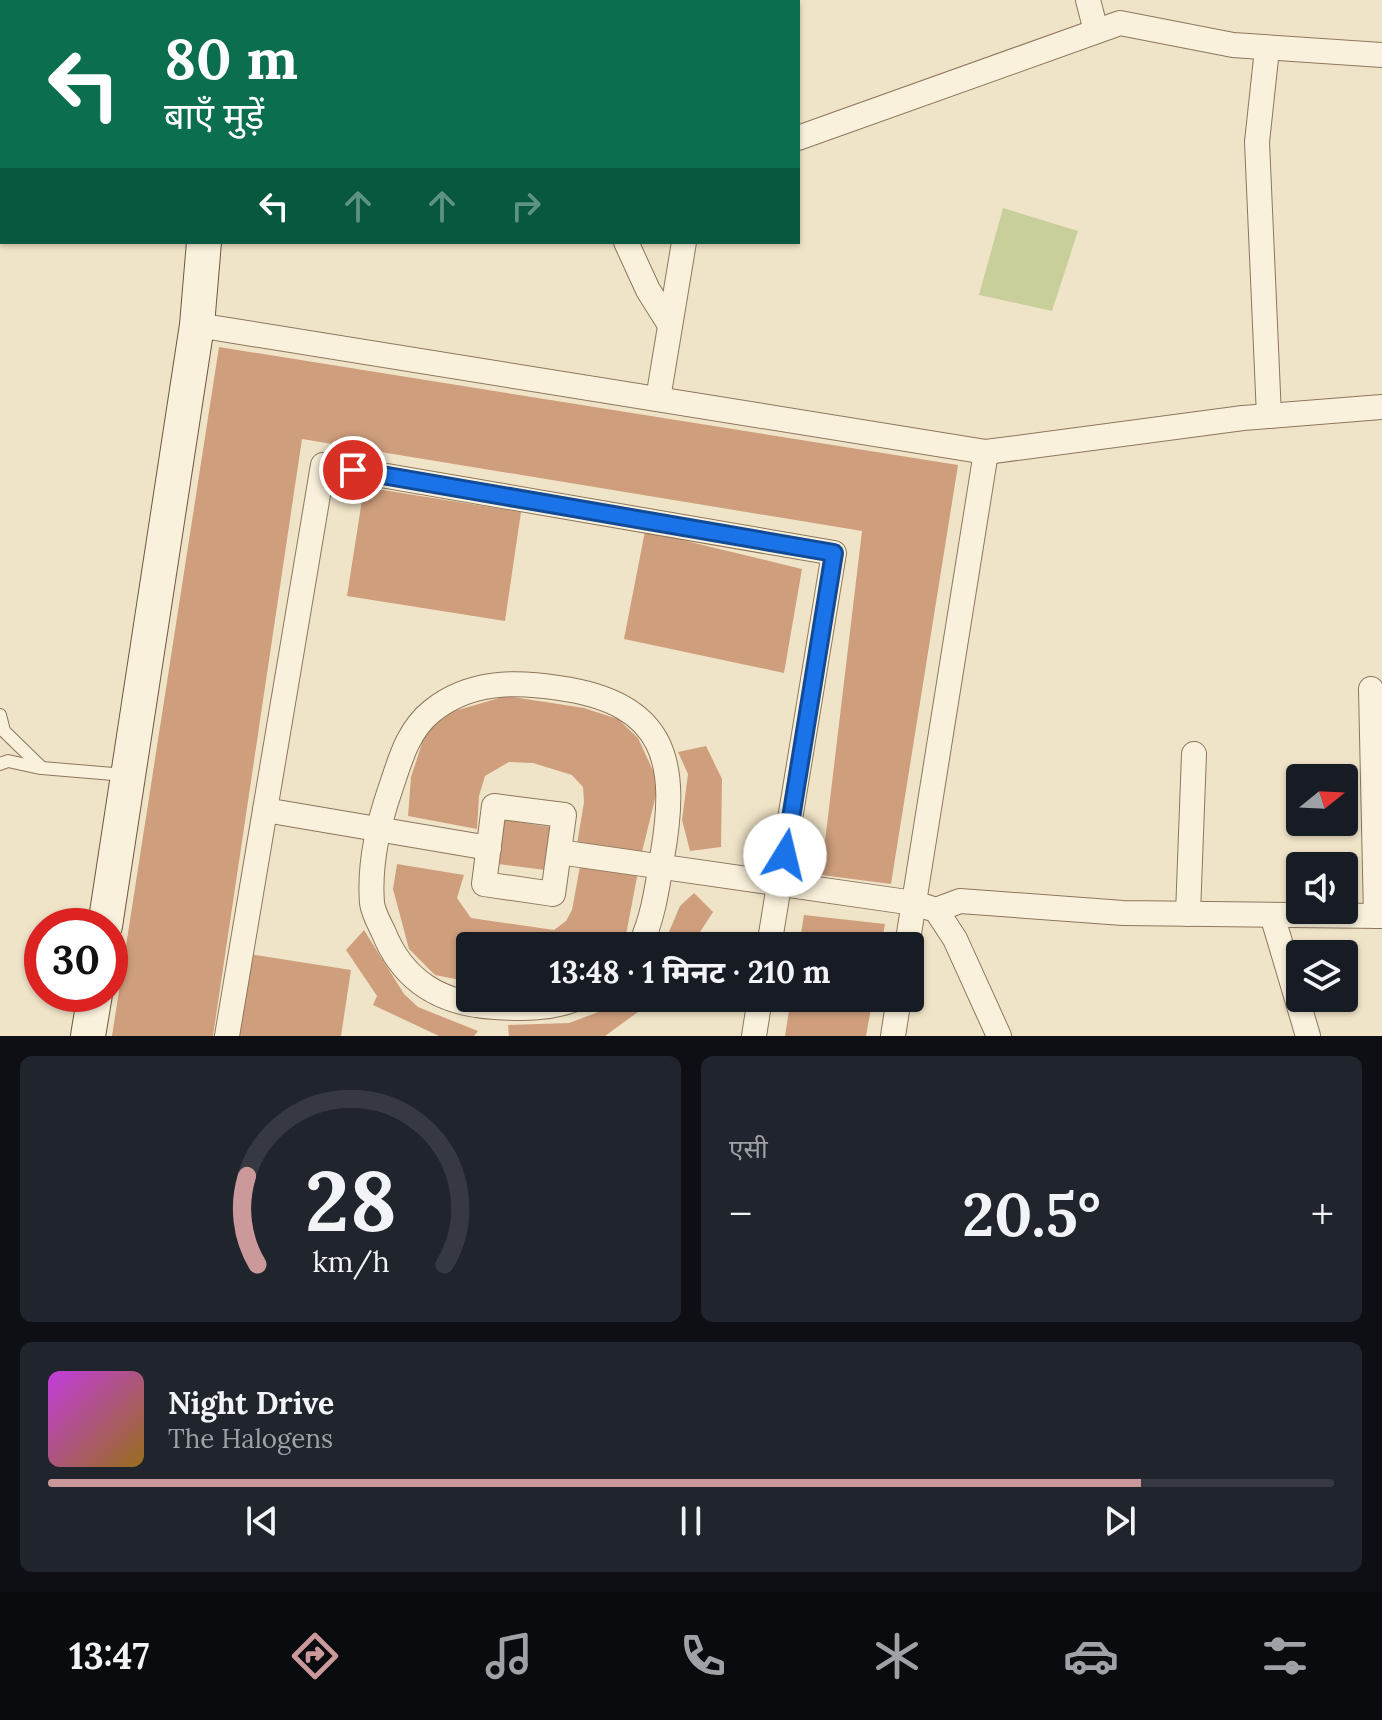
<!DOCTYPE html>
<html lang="hi">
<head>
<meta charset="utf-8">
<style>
	body { margin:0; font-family:Lora,"Noto Sans Devanagari",serif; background:#20242c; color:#f1f3f6; height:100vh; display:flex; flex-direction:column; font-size:30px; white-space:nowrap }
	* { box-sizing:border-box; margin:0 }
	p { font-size:26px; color:#9ea1a6 }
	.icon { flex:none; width:44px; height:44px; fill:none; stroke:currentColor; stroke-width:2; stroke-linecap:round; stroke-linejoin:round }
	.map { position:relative; height:1036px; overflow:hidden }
	.details { display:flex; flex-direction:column; gap:20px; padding:20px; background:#0d0f14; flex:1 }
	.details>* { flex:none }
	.guide { position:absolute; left:0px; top:0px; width:800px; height:244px; box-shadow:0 2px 6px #0004; background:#0b6e4f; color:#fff; overflow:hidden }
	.needle { width:52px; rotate:72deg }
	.buttons { position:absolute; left:1286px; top:764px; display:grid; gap:16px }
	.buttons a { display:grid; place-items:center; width:72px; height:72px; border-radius:8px; background:#171b24; box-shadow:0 2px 6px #0004; font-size:40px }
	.speed { position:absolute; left:24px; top:908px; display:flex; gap:16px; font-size:40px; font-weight:700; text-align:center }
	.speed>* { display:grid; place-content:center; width:104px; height:104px; border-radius:50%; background:#171b24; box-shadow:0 2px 6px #0004; line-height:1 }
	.speed .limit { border:12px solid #d22; background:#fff; color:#111 }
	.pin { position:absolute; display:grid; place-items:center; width:68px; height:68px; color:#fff; margin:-34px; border:4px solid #fff; border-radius:50%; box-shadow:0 2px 8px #0007 }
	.me { position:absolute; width:88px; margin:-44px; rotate:9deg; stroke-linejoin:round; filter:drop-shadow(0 0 6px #0008) }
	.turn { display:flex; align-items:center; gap:28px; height:168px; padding:0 32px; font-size:36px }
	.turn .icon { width:104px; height:104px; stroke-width:2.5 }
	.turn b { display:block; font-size:56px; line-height:68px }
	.lanes { display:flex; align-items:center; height:76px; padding:0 32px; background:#0003; justify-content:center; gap:40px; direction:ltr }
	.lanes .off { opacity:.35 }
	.big { font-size:60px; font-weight:700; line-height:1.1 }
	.details .card { flex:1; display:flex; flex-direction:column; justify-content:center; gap:12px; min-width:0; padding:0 28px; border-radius:12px; background:#20242c }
	.details .dial { align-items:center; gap:0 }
	.dial svg { height:208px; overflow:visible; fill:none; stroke:#363941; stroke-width:7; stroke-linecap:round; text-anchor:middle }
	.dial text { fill:#f1f3f6; stroke:none }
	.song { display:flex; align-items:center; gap:24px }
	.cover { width:96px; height:96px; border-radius:12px; background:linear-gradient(135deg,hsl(290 70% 55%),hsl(40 70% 35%)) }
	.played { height:8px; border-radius:4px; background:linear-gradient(90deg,#cc999b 85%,#363941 85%) }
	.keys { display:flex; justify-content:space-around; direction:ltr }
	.heat { display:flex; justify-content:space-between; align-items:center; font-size:44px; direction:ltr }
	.details .tiles { flex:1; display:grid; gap:20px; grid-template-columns:1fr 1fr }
	.card:last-child { grid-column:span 2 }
	.trip { position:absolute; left:456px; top:932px; width:468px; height:80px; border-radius:8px; background:#171b24; box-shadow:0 2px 6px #0004; font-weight:700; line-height:80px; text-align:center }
	.dock { display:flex; height:128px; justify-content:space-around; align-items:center; background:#090b0e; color:#9ea1a6 }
	.dock .icon { width:56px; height:56px }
	.dock .current { color:#cc999b }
	.dock b { font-size:36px; color:#f1f3f6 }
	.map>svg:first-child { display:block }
	.green { fill:#c9cf9b }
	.building { fill:#cf9f7d }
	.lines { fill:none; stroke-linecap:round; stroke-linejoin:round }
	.lane-casing { stroke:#8d765c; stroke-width:14 }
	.street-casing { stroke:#8d765c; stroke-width:26 }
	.secondary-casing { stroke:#6f573f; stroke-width:36 }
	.lane { stroke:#faf1dc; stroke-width:12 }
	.street { stroke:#faf1dc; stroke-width:24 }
	.secondary { stroke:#faf1dc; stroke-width:34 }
	.route-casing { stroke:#114b97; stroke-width:20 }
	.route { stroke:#1a73e8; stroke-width:14 }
</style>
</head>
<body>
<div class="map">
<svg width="1382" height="1036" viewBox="0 0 1382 1036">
	<rect width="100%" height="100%" fill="#f0e4c8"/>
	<path class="green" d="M1003,208L1078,231L1052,311L979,295Z"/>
	<g class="building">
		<path d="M219,347L958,465L891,884L821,875L862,531L302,439L213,1036H112Z"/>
		<path d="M364,487L521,512L505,621L347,596Z"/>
		<path d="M645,531L802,569L784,673L624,639Z"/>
		<path d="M506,696L584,708L618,719L638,738L656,777V795L642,852L577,844L584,802L583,787L572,775L533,763L509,762L485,776L479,796L477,829L408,816L411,777L425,734L451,712Z"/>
		<path d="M706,746L722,779L721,847L690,851L682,820L688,774L678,752Z"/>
		<path d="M504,820L551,827L545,870L498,864Z"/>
		<path d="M397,864L464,875L457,898L471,918L554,930L566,921L572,910L580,866L638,872L625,940L620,946H470V982L435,975L409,949L393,889Z"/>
		<path d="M694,893L713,912L691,946H663L680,906Z"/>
		<path d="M804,915L885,924L881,946H799Z"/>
		<path d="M364,930L404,994L418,1007L478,1031L474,1036H439L373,1005L377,996L346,950Z"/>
		<path d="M250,954L351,970L341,1036H237Z"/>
		<path d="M617,998H657L605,1036H509L508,1025L569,1023L601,1011Z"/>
		<path d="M791,998H873L866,1036H785Z"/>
	</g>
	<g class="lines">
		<g class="lane-casing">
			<g id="lane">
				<path d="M0,715L4,731L42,768L125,775"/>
				<path d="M0,764L8,761L40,768"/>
			</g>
		</g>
		<g class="street-casing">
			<g id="street">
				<path d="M516,0L517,2"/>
				<path d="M1088,0L1096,31"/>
				<path d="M716,2V0"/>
				<path d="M1267,49L1257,142L1269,416"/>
				<path d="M798,138L1120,23L1233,45L1382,55"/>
				<path d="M626,242L648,290L670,325"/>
				<path d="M197,325L986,452L907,946"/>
				<path d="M658,399L684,242"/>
				<path d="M986,452L1243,418L1382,407"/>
				<path d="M1371,689L1376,916"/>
				<path d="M494,806L564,815L553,894L484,884Z"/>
				<path d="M265,810L489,848"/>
				<path d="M559,852L914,903L936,910L955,939L999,1036"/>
				<path d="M936,910L960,901L1123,913L1382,916"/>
				<path d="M1188,914L1194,754"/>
				<path d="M1272,915L1308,1036"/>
				<path d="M578,998C552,1009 523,1009 495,1007C442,1004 403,982 383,931C379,923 373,912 372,903C369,865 378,825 390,790C400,761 407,731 432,711C469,681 515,681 559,688C667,703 679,762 662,858C657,889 653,918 640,946"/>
				<path d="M227,1036L323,465L834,553L769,946"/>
				<path d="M754,1036L760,998"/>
				<path d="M893,1036L899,998"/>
			</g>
		</g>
		<g class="secondary-casing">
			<g id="secondary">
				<path d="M222,2V0"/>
				<path d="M105,926L197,325L204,242"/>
				<path d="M88,1036L95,994"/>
			</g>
		</g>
		<use href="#lane" class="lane"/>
		<use href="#street" class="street"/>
		<use href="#secondary" class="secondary"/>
	</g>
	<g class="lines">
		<g class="route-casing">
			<path id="route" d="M353,470L834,553L785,855"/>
		</g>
		<use href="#route" class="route"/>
	</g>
</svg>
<div class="buttons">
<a><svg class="needle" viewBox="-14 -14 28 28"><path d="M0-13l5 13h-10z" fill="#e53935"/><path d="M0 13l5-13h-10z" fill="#9ea1a6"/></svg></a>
<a><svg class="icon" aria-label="sound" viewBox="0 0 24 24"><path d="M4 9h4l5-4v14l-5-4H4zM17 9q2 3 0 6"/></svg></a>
<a><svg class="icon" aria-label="layers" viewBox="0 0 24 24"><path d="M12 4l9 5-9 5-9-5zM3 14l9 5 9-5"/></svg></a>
</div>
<div class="speed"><div class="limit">30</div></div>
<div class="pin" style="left:353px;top:470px;background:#d93025"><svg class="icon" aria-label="arrive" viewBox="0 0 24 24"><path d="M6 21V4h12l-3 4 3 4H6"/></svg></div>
<svg class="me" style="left:785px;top:855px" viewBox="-20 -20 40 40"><circle r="19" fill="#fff"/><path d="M0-13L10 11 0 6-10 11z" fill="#1a73e8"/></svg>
<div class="trip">13:48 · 1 मिनट · 210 m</div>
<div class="guide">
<div class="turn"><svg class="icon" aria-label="left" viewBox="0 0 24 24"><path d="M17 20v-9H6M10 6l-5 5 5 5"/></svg><div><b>80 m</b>बाएँ मुड़ें</div></div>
<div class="lanes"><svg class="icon" aria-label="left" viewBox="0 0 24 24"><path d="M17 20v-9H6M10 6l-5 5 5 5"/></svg><svg class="icon off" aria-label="ahead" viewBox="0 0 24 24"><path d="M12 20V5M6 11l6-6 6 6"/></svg><svg class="icon off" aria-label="ahead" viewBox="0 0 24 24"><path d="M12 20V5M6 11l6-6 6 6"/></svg><svg class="icon off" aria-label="right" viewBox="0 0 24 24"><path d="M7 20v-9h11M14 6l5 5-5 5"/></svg></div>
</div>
</div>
<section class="details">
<div class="tiles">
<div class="card dial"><svg viewBox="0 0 100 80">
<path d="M14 69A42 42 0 1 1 86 69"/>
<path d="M14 69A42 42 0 0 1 10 35" stroke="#cc999b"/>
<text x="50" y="56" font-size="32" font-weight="700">28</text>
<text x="50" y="72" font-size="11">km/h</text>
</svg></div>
<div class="card"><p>एसी</p>
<div class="heat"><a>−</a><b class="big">20.5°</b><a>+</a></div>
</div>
<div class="card">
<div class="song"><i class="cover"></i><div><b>Night Drive</b><p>The Halogens</p></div></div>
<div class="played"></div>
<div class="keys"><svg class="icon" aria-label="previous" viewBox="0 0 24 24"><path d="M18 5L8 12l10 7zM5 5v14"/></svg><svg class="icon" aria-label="pause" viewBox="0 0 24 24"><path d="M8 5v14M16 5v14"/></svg><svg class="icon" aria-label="next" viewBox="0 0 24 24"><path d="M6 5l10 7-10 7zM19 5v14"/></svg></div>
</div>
</div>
</section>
<nav class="dock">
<b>13:47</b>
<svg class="icon current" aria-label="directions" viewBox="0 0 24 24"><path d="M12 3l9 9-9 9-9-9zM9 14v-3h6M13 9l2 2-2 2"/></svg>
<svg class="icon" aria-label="music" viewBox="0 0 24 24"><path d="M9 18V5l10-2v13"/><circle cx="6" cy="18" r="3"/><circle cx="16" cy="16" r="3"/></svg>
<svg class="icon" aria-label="phone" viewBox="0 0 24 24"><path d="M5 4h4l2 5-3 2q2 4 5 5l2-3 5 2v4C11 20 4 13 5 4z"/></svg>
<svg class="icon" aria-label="climate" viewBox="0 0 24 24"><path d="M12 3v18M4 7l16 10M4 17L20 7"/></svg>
<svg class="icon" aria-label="car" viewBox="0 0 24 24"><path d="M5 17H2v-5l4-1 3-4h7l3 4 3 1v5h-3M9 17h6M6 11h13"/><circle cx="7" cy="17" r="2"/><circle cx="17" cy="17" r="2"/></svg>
<svg class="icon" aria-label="filters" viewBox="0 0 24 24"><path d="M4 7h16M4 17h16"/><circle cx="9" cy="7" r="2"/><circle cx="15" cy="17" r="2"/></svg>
</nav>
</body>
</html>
